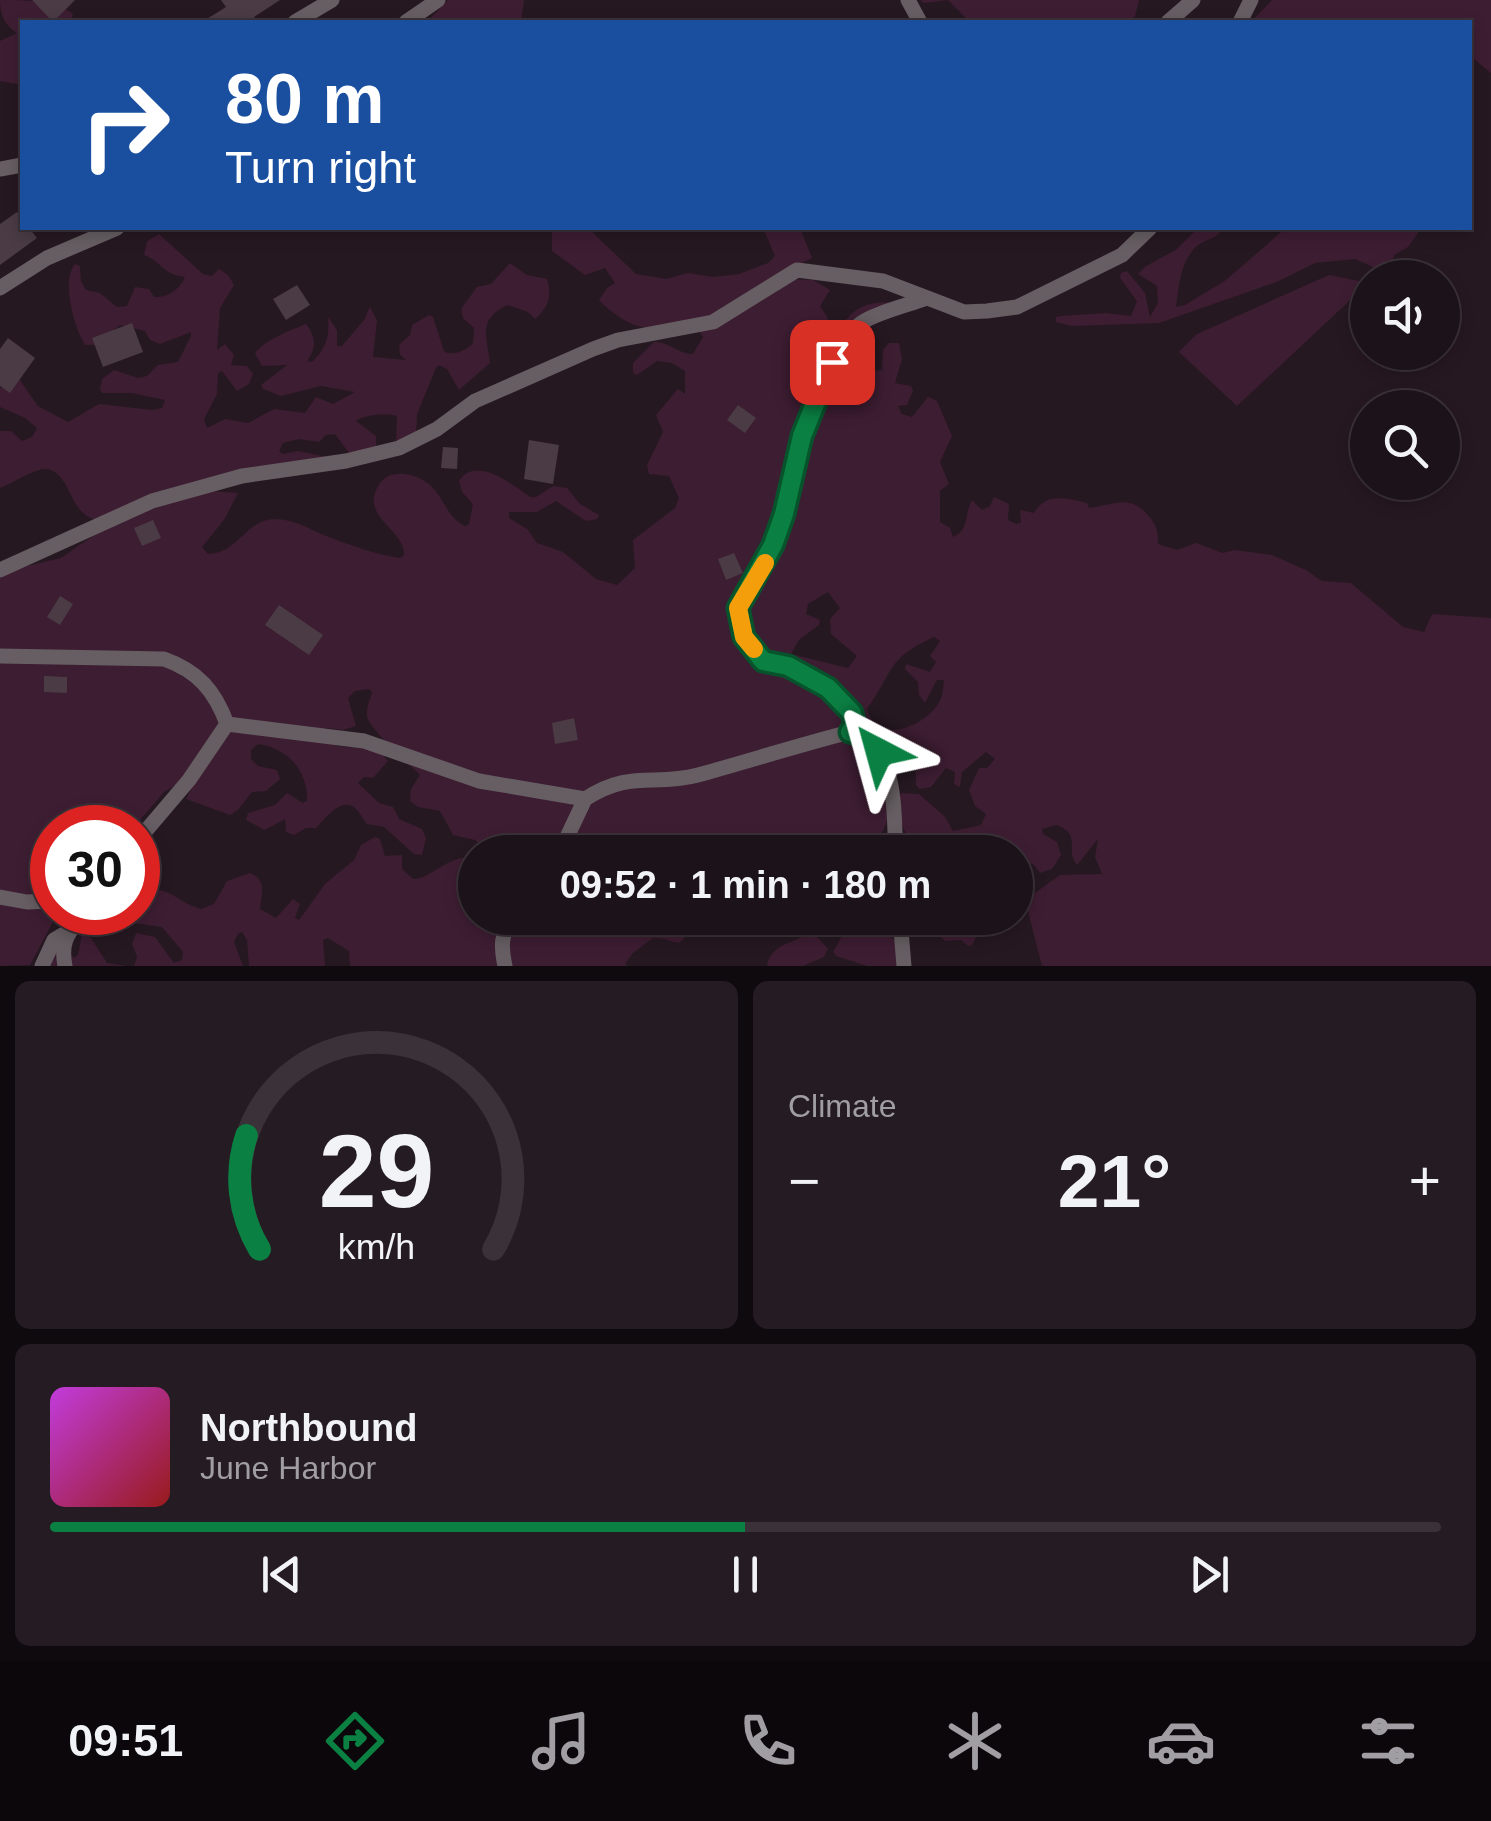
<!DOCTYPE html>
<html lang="en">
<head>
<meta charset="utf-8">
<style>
	body { margin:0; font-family:Arial,sans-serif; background:#251b22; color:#f1f3f6; height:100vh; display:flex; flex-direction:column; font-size:38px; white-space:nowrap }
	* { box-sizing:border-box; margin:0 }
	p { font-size:32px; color:#a09ea2 }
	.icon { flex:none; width:55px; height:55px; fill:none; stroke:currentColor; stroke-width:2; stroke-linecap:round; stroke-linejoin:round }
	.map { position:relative; height:966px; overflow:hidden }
	.drawer { display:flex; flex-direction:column; gap:15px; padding:15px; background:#0f0a0e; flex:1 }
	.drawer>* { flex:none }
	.hud { position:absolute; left:20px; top:20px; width:1452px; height:210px; border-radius:0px; box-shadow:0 5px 15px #0003,0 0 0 2px #3a3238; background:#1a4fa0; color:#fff; overflow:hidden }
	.controls { position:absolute; left:1350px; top:260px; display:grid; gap:20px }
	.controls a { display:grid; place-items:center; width:110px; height:110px; border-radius:50%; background:#1c1219; box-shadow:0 5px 15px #0003,0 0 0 2px #3a3238; font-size:50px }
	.speed { position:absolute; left:30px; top:805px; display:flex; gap:20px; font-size:50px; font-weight:700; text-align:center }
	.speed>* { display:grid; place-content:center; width:130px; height:130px; border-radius:50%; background:#1c1219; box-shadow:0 5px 15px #0003,0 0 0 2px #3a3238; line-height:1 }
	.speed .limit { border:15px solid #d22; background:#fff; color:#111 }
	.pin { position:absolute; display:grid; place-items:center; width:85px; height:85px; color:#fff; margin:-42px; border-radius:20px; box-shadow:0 5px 15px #0006 }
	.me { position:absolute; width:110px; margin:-55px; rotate:321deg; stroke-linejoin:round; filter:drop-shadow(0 0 8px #0008) }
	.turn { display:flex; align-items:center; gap:35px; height:210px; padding:0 40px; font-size:45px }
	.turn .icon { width:130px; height:130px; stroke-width:2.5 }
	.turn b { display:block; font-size:70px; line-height:85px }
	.big { font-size:75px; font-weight:600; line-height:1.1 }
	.drawer .tile { flex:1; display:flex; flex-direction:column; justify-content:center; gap:15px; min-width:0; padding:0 35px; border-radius:15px; background:#251b22 }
	.drawer .dial { align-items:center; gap:0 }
	.dial svg { height:260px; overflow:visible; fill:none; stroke:#3a3238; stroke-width:7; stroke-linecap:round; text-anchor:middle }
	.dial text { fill:#f1f3f6; stroke:none }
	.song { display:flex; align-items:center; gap:30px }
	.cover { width:120px; height:120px; border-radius:15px; background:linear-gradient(135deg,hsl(290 70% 55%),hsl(0 70% 35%)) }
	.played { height:10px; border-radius:5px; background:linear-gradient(90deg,#0b8043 50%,#3a3238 50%) }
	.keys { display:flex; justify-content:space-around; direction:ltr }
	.heat { display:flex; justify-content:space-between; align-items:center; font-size:55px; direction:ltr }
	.drawer .tiles { flex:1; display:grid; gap:15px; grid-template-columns:1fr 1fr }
	.tile:last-child { grid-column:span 2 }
	.trip { position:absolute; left:458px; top:835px; width:575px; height:100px; border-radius:50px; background:#1c1219; box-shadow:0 5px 15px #0003,0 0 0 2px #3a3238; font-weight:600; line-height:100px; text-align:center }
	.tabs { display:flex; height:160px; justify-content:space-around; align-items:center; background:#0b070a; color:#a09ea2 }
	.tabs .icon { width:70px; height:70px }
	.tabs .selected { color:#0b8043 }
	.tabs b { font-size:45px; color:#f1f3f6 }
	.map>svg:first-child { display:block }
	.green { fill:#3d1d32; fill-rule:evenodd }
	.building { fill:#4a3b44 }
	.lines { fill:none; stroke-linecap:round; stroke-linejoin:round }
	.street { stroke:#665e62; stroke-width:15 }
	.route-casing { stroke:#07532c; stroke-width:25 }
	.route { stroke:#0b8043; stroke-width:18 }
	.slow { stroke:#f59e0b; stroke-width:18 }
</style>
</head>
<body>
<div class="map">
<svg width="1491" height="966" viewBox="0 0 1491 966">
	<rect width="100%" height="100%" fill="#261821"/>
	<g class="green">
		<path d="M0,0C24,0 56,0 73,14L70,22H22V85L0,81V41L17,33C5,25 0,16 0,0Z"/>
		<path d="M448,0H524L521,22H427Z"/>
		<path d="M920,0H1139L1135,16L1130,22H964L965,17L948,0L924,3Z"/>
		<path d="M1272,0H1491V73L1470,56V22H1251Z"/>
		<path d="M555,228H588L636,274L666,279L688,273L713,277L739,274L768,263L775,256L763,228H800L812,258L789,269L786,279L813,280L830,290L820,306L828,318L815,356L819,357C842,327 850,299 891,303L871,317L827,372C844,391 860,370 882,370L883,350L889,343H899L902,359L895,383L911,386L913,391L907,405L898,406L902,414L912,417L928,397L937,401L952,436L940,462L949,484L940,491V522L950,528L953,537C970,530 964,514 972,500L982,510L990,506L994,497L1009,504L1008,520L1016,524L1021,523L1020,510L1034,513C1046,492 1066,498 1087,503L1089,508C1112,506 1129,493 1148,515C1157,525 1158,531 1158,544L1177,550L1196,543L1223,553L1234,550L1272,555L1306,570L1322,581L1351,583L1403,627L1424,632L1432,614L1491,618V966H1042L1025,900L1060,875L1102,874L1095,857L1098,839L1077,865C1064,849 1083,836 1057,825L1042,829L1043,834L1057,842L1061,855L1052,869L1040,873L1033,864L1015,862V852L918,849C904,838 894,810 901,793L919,794L945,817L953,831L981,825L986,814L975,806L969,790L979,768H987L995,759L986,752L962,772L960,787L954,784L955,772L946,768L931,787L920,789L916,785L915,756L889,760L876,737L859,719L837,740C847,741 859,740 868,745C887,757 898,824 877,837C865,845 853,839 839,839C828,839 814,848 803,852H488L475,840L453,835L440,811L418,807L410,801L411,789L420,775C411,766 368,728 367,716C366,708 370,700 372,692L369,689L355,691L348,698L356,726L343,730L326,728L319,738C334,749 356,748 375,746L388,761L373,778L364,777L358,783L379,803L393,807L399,819L422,829L426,838L422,855L414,854L384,827L367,824C363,820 361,814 357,810C343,794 325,819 316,828H306L294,835L286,832L285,819L265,830L246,820L248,813L275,805L287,793L303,803L307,801C308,770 287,748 258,744L251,750V759L258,766L277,770L280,779L266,791L252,792L238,810L230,815L186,799L192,787L185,780L164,792L134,827L52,828V904L45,909L54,920L30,965L0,966V577L14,569L61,558L94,535L143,513C129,515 107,522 94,519C68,512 71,471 45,469C36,468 11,484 0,488V431H11L22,441L32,437L37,428L25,418L0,407V388L12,386L19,379L38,406L68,422L99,404L152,410L162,408L165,400L131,393H102L100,389L102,379L114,370L138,378L147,376L158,365L178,362L191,336V332L160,344L150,340L145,331L120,325L95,345H85C74,327 61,281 75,264L80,266L81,281L86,290L100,293L117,307L127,306L135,287L149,289L154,297C168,298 180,289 185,277C161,274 163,262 144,255L147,241L159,234L203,274L212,276L219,269L228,275L234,285L220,308L217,350L225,344L234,355L231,365L247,366L253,374L249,384L237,391L222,371L218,373L217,394L204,419L207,428L225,419L248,423L274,409L305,413L316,397L333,404L355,392L321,386L281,396L263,389L261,385L287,365L262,366L255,353C266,339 289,331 306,324C316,337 317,347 307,361L312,362C326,349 330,336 328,317L337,330V346H342L364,320L370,307L377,320L373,357L406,360L400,355L399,345L410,335L412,325L429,315L433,317L444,351C451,357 468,350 473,343L474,328L463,318L461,309L477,287L491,284L510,263L527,275L547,279C552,296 549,307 535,319L528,312L508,305C477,319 487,337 490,363L459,390L447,369L439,365L436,368L417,414L416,436L396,445L397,416C388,412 363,415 356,421L376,436V446L369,454L349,453L335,434L326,435L319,442L299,439L283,443L279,451L283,454L298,451L327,457L208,491L238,493L224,520L202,547L208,554C238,554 246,519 275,519C294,519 309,529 326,536C350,545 374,554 400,558L404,555C405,530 362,518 377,488C387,467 414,472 430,485C444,497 447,518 465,526L469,524L473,504L462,492L459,481C476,455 512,484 530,497H536L553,486L567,488L580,504L599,515L597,519L586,521L556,501L537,512H509V518L527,529L537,543L563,552L596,579L617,585L635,568L633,540L675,508L679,498L669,476L649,474L647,465L663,432L656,415L678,389L685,394V371L672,363L657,361L637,375L633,373V363L654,342C669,341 678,354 693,354L703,337L698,329C652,329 634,335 599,300L607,288L615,283L605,268L585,275L552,251V232ZM828,592L840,608L830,619L831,634L857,656L848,668L791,654L799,640L819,625L820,620L806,614L808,604ZM934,637L940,641L930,656L936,662L930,672L906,664L905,669L918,682L919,695L925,703L937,680H944C943,688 943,697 938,704C922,728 878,745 867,709C895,670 886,659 934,637Z"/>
		<path d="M1198,228H1223C1216,240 1207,238 1197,246C1180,261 1179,286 1176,307L1185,305L1226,280L1286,228H1418V233L1408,247L1394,255L1391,275L1355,259L1315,263L1279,281L1159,323L1072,326L1056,322V317L1061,316L1106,313L1131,316L1137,301L1120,278L1121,273L1127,271L1145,293L1150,317L1158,303L1157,286L1138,274L1146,266L1176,250Z"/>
		<path d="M1329,275L1364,282L1361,290L1237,406L1179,352L1197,334Z"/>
		<path d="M375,837L380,839L385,856L402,855V869L413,879C433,878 446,855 475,857V918H713L695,922C674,955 684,939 653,938L633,953L625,964L628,966H350L349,951L328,938L323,940L325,966H249L247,940L242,932L238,934L234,942L243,966H134L137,957L132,944L136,933L155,937L174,963L182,960L183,952L162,927L126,922L116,914L99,913L138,912V890C172,885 173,901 201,909L214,904L227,881L250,873C268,880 261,894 260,909L276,918L293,899L300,904L295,918L299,920L325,884L354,860L361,845Z"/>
		<path d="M840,918H868L875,926L880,918H905L895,920L890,928L892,938L903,949L898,966H867L836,956L833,952L842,936Z"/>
		<path d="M981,918H1002L997,926L979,932L972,945L968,946L961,940L945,941L941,937L942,928L955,920L967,928Z"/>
		<path d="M811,930L828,949L824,957L803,966H767C772,941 796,945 811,930Z"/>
		<path d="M82,934L91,938L107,963L127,966H50L58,944L74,958L78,955Z"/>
	</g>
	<g class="building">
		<path d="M32,0H75L53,22Z"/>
		<path d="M221,0H280L254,17L257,22H202L226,7Z"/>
		<path d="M17,212L22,218V228H29L37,238L0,265V224Z"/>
		<path d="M297,285L310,305L286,320L273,299Z"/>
		<path d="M132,323L143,352L103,367L92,338Z"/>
		<path d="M8,338L35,358L10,393L0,386V349Z"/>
		<path d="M738,405L756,418L745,433L727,420Z"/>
		<path d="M529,440L559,445L553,484L524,479Z"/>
		<path d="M443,447L458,448L457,469L441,468Z"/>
		<path d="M153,520L161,538L142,546L134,528Z"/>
		<path d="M734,553L743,573L726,580L718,559Z"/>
		<path d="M60,596L73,604L60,625L47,617Z"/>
		<path d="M279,605L323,635L309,655L265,625Z"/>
		<path d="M44,676L67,677V693L44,692Z"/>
		<path d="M574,718L578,740L555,744L552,723Z"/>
	</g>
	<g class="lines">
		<g class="street">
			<path d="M908,0L920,22"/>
			<path d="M295,22L332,0"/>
			<path d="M406,22L438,0"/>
			<path d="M1168,22L1193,0"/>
			<path d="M1240,22L1251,0"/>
			<path d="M0,169L22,165"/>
			<path d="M0,288L47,258L117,228"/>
			<path d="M0,570L152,501L242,476L346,461L399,448L437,429L475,401L593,349L618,340L713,322L797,270L883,281L964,312L987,311L1017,307L1122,255L1150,228"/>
			<path d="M0,656L164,659C198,671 215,691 227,724"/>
			<path d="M227,724L364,741L479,781L585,799C632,769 653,787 698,775C749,761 799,745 850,732L855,725C847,697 815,677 789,667C768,659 759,662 746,640C742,633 738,618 739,610C739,604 769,555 774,543C799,482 807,369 860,324C872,314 908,305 924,299"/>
			<path d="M850,732C899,744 893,813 896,852"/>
			<path d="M138,840L189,780L227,724"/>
			<path d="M560,852L585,799"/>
			<path d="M0,897L27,902L52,901"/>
			<path d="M900,918L904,966"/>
			<path d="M42,966L54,940L64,934"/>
			<path d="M65,966C60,940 69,933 84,912"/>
			<path d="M505,966C501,947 500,933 514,918"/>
		</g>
	</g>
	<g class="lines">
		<g class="route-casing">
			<path id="route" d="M832,362L802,436L784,514L773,545L738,608L744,637L763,661L788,666L828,688L852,713L855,725L850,732L862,735L879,752"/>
		</g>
		<use href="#route" class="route"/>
		<path class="slow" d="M754,649L744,637L738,608L765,563"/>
	</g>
</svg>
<div class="controls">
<a><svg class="icon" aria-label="sound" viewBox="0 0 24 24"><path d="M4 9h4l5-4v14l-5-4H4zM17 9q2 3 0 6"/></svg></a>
<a><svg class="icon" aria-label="search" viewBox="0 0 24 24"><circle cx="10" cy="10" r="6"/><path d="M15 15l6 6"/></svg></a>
</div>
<div class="speed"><div class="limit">30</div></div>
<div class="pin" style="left:832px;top:362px;background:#d93025"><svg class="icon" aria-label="arrive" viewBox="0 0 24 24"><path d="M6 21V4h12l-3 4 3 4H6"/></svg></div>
<svg class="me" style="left:879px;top:752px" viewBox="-20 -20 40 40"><path d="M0-17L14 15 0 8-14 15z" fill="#0b8043" stroke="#fff" stroke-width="4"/></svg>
<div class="trip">09:52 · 1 min · 180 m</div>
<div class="hud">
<div class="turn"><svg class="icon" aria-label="right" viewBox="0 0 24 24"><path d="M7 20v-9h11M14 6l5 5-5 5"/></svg><div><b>80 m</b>Turn right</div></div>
</div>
</div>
<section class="drawer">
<div class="tiles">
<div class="tile dial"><svg viewBox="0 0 100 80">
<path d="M14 69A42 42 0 1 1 86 69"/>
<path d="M14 69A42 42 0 0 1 10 34" stroke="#0b8043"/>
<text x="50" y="56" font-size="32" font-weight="700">29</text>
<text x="50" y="72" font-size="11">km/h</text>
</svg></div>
<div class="tile"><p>Climate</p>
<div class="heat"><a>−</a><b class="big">21°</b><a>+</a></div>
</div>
<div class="tile">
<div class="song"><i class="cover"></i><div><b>Northbound</b><p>June Harbor</p></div></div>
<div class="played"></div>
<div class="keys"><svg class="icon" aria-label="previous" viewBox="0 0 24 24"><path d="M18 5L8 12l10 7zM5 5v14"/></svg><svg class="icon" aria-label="pause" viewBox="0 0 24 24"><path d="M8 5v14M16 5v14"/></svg><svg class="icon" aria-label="next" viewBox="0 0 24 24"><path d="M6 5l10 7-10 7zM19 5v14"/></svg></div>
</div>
</div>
</section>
<nav class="tabs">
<b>09:51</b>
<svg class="icon selected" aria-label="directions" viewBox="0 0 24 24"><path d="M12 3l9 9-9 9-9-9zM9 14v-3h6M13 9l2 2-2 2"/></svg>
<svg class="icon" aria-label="music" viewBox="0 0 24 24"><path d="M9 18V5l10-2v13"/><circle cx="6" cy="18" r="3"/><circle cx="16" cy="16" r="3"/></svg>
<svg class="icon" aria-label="phone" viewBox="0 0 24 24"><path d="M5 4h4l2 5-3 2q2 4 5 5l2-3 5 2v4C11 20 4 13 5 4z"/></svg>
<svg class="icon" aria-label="climate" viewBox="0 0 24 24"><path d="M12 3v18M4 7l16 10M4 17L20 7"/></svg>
<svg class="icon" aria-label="car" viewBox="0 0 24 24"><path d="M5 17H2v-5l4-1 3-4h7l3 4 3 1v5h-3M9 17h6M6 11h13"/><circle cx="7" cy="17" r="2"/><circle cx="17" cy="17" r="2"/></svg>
<svg class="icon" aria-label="filters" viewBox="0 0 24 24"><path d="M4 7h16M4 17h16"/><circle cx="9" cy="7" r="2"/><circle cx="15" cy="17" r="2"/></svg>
</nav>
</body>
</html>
